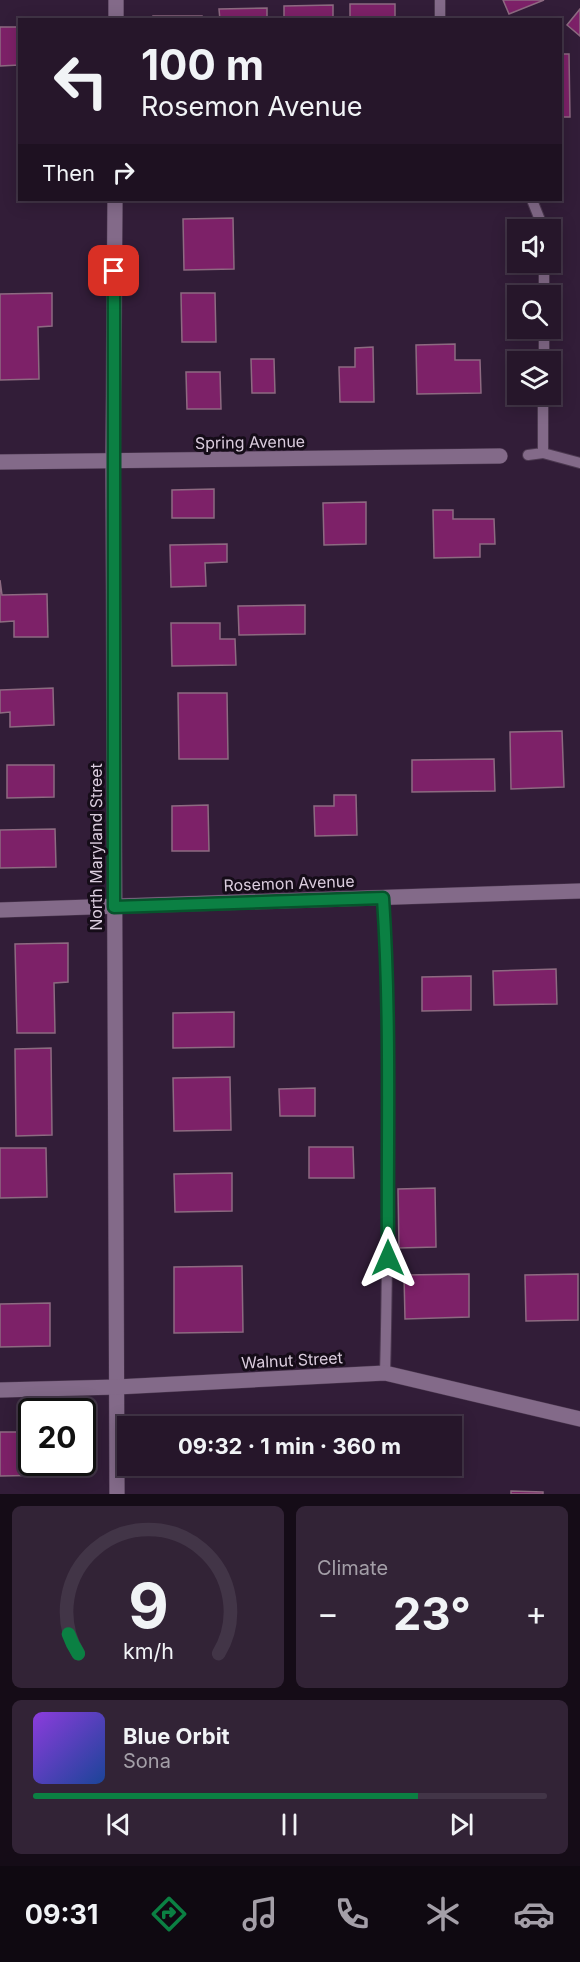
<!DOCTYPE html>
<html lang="en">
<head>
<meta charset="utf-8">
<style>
	body { margin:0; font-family:Inter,sans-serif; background:#322336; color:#f1f3f6; height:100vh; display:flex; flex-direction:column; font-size:22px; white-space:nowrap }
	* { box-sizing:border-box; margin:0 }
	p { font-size:20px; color:#a49fa8 }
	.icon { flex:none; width:33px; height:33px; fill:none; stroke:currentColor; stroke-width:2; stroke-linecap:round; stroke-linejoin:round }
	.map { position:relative; height:1494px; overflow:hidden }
	.sheet { display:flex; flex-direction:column; gap:12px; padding:12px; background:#150c17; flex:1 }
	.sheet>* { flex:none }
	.guide { position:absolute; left:18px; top:18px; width:544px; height:183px; border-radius:0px; box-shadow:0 3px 15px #0003,0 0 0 2px #423547; background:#26162a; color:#f1f3f6; overflow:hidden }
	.tools { position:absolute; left:507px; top:219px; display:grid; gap:12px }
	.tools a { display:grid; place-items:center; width:54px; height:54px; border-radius:0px; background:#26162a; box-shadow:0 3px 15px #0003,0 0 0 2px #423547; font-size:30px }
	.speed { position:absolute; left:18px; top:1398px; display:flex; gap:12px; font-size:30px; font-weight:700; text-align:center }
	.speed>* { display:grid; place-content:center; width:78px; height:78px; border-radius:50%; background:#26162a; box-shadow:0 3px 15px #0003,0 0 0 2px #423547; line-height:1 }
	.speed .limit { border:3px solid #111; border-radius:9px; background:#fff; color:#111 }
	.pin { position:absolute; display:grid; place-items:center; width:51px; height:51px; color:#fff; margin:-26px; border-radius:12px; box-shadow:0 3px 9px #0006 }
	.me { position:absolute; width:66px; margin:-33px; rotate:0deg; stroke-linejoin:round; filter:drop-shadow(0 0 4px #0008) }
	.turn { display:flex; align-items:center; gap:21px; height:126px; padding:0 24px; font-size:27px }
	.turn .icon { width:78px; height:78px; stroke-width:2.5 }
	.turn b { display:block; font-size:42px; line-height:51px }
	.then { display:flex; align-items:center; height:57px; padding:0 24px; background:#0003; gap:12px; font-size:22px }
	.big { font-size:45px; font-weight:700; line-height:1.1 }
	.sheet .card { flex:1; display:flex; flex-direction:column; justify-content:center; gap:9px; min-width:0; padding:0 21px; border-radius:9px; background:#322336 }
	.sheet .dial { align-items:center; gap:0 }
	.dial svg { height:156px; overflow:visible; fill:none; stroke:#423547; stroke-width:7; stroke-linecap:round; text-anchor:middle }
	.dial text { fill:#f1f3f6; stroke:none }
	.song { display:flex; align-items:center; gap:18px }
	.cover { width:72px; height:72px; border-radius:9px; background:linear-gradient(135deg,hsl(270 70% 55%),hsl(220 70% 35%)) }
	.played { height:6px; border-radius:3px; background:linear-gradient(90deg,#0b8043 75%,#423547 75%) }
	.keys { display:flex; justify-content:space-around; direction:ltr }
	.heat { display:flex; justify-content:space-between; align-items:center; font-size:33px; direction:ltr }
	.sheet .tiles { flex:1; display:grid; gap:12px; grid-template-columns:1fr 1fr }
	.card:last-child { grid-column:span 2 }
	.trip { position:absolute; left:117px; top:1416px; width:345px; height:60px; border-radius:0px; background:#26162a; box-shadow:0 3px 15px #0003,0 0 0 2px #423547; font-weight:700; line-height:60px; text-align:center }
	.tab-bar { display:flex; height:96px; justify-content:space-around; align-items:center; background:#0f0911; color:#a49fa8 }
	.tab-bar .icon { width:42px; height:42px }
	.tab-bar .current { color:#0b8043 }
	.tab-bar b { font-size:27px; color:#f1f3f6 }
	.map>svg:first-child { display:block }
	.building { fill:#7d2168; stroke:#8d6a81; stroke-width:1.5 }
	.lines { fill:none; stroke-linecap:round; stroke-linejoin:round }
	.service-casing { stroke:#4c3950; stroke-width:12 }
	.minor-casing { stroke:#4c3950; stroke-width:16 }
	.service { stroke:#836a89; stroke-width:10 }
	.minor { stroke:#836a89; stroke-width:15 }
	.route-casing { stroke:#07532c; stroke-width:15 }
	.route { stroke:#0b8043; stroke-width:10 }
	.labels { text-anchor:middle; stroke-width:6; stroke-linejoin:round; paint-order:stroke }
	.street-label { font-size:16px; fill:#daccdd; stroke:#150c18 }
</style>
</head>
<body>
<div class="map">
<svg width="580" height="1494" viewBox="0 0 580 1494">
	<rect width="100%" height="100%" fill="#321d38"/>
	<g class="building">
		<path d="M503,0H544L509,14Z"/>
		<rect x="350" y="4" width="45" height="16"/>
		<path d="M333,5V20H284V6Z"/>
		<path d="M267,8V20H220L219,9Z"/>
		<path d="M580,9V36L567,25Z"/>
		<rect x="153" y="16" width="49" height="4"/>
		<path d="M0,27H18L19,65L0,66Z"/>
		<path d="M561,54H569L570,117H561Z"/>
		<path d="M233,218L234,269L184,270L183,219Z"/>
		<path d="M52,293V326L38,327L39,379L0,380V294Z"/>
		<path d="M181,293H215L216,342H182Z"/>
		<path d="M455,344V360H480L481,393L417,394L416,345Z"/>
		<path d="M373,347L374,402H340L339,367H355V348Z"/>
		<path d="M251,359H274L275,393H252Z"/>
		<path d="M186,372H220L221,409H187Z"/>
		<path d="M214,489V518H172V490Z"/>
		<path d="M366,502V544L324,545L323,503Z"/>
		<path d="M433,510H453V519H494L495,544H480V557L434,558Z"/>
		<path d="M227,544V562L205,563L206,586L171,587L170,545Z"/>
		<path d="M0,580L2,595L47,594L48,637H14V621L0,622Z"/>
		<path d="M305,605V634L239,635L238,606Z"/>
		<path d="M171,623H220V639H235L236,665L172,666Z"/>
		<path d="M53,688L54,725L10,727V712L0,713V690Z"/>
		<path d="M178,693H227L228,759H179Z"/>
		<path d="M562,731L564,787L511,789L510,732Z"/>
		<path d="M494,759L495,791L412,792V760Z"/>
		<path d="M7,765H54V797L7,798Z"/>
		<path d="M334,795H356L357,835L315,836L314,806H334Z"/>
		<path d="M208,805L209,851H172V806Z"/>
		<path d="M55,829L56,867L0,868V830Z"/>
		<path d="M68,943V982L54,983L55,1033H17L15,944Z"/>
		<path d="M556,969L557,1004L494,1005L493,971Z"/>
		<path d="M471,976V1010L422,1011V977Z"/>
		<path d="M234,1012V1047L173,1048V1013Z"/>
		<path d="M51,1048L52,1135L16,1136L15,1049Z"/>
		<path d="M230,1077L231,1130L174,1131L173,1078Z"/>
		<path d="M315,1088V1116H280L279,1089Z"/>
		<path d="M309,1147H353L354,1178H309Z"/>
		<path d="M0,1148H46L47,1197L0,1198Z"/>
		<path d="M232,1173V1211L175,1212L174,1174Z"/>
		<path d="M435,1188L436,1247L399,1248L398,1189Z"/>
		<path d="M242,1266L243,1332L174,1333V1267Z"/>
		<path d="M469,1274V1317L405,1319L404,1275Z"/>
		<path d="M578,1274V1320L526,1321L525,1275Z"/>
		<path d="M50,1303V1346L0,1347V1304Z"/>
		<path d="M241,1417L242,1426H184V1418Z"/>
		<rect x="266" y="1425" width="22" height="1"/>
		<path d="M0,1432H32V1462H53L54,1475L0,1476Z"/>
		<path d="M185,1466H242V1468L185,1469Z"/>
		<path d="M266,1466H288L289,1477H267Z"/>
		<path d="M511,1491L543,1492V1494H511Z"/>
	</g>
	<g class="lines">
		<g class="service-casing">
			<g id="service">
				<path d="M440,0V20"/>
				<path d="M532,200L544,230"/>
				<path d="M544,296V262"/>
				<path d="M544,362V328"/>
				<path d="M543,453L580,463"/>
				<path d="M528,455L543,453V394"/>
				<path d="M383,898C389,988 388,1077 388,1168C387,1236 387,1305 385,1373"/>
			</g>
		</g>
		<g class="minor-casing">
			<g id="minor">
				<path d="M116,20V0"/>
				<path d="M115,200L113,462L117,1494"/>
				<path d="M0,462L500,456"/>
				<path d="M0,910L580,891"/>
				<path d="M0,1390L117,1387L385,1373L580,1419"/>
			</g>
		</g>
		<use href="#service" class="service"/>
		<use href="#minor" class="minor"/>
	</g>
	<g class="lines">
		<g class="route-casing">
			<path id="route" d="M114,271V907L383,898C391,1018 387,1138 388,1258"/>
		</g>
		<use href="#route" class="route"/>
	</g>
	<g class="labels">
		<g class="street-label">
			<text transform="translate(250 442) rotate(-1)" y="6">Spring Avenue</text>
			<text transform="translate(96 847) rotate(-90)" y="6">North Maryland Street</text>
			<text transform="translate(289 883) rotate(-2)" y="6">Rosemon Avenue</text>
			<text transform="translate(292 1360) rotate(-3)" y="6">Walnut Street</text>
		</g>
	</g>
</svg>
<div class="tools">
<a><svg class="icon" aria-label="sound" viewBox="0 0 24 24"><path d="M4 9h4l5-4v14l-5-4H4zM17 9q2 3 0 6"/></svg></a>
<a><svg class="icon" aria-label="search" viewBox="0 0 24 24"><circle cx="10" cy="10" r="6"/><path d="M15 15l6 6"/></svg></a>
<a><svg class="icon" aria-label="layers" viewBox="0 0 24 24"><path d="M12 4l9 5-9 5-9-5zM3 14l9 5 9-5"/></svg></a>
</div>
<div class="speed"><div class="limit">20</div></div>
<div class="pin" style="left:114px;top:271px;background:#d93025"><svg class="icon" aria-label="arrive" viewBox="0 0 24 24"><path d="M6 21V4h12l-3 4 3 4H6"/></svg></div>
<svg class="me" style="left:388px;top:1258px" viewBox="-20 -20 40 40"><path d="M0-17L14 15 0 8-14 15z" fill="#0b8043" stroke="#fff" stroke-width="4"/></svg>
<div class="trip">09:32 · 1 min · 360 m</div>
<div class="guide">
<div class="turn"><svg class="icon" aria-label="left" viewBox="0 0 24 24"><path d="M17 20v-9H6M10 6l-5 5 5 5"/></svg><div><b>100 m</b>Rosemon Avenue</div></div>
<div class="then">Then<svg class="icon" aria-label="right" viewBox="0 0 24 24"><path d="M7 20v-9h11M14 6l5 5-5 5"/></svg></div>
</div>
</div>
<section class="sheet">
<div class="tiles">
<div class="card dial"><svg viewBox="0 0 100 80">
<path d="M14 69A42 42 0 1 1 86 69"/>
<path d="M14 69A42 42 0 0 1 9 59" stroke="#0b8043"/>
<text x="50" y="56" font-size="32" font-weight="700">9</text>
<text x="50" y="72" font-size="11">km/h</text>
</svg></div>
<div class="card"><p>Climate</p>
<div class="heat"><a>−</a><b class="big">23°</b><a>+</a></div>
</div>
<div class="card">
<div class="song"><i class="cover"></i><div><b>Blue Orbit</b><p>Sona</p></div></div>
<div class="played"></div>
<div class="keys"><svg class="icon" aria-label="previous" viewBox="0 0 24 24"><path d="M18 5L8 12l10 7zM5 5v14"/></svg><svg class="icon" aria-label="pause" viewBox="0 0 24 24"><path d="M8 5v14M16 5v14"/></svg><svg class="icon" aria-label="next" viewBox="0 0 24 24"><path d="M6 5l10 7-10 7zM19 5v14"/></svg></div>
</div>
</div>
</section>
<nav class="tab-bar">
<b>09:31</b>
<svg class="icon current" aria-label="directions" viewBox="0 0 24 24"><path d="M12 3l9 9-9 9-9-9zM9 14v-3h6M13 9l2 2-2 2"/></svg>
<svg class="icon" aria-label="music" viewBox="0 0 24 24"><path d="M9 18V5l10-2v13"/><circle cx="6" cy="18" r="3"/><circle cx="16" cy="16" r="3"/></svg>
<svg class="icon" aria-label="phone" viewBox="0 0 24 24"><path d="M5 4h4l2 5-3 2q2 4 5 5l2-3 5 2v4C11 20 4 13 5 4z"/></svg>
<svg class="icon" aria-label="climate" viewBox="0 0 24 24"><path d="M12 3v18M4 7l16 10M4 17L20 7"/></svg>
<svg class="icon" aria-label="car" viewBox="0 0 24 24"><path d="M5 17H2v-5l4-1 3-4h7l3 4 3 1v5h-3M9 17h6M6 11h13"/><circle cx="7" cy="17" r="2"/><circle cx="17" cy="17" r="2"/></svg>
</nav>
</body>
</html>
